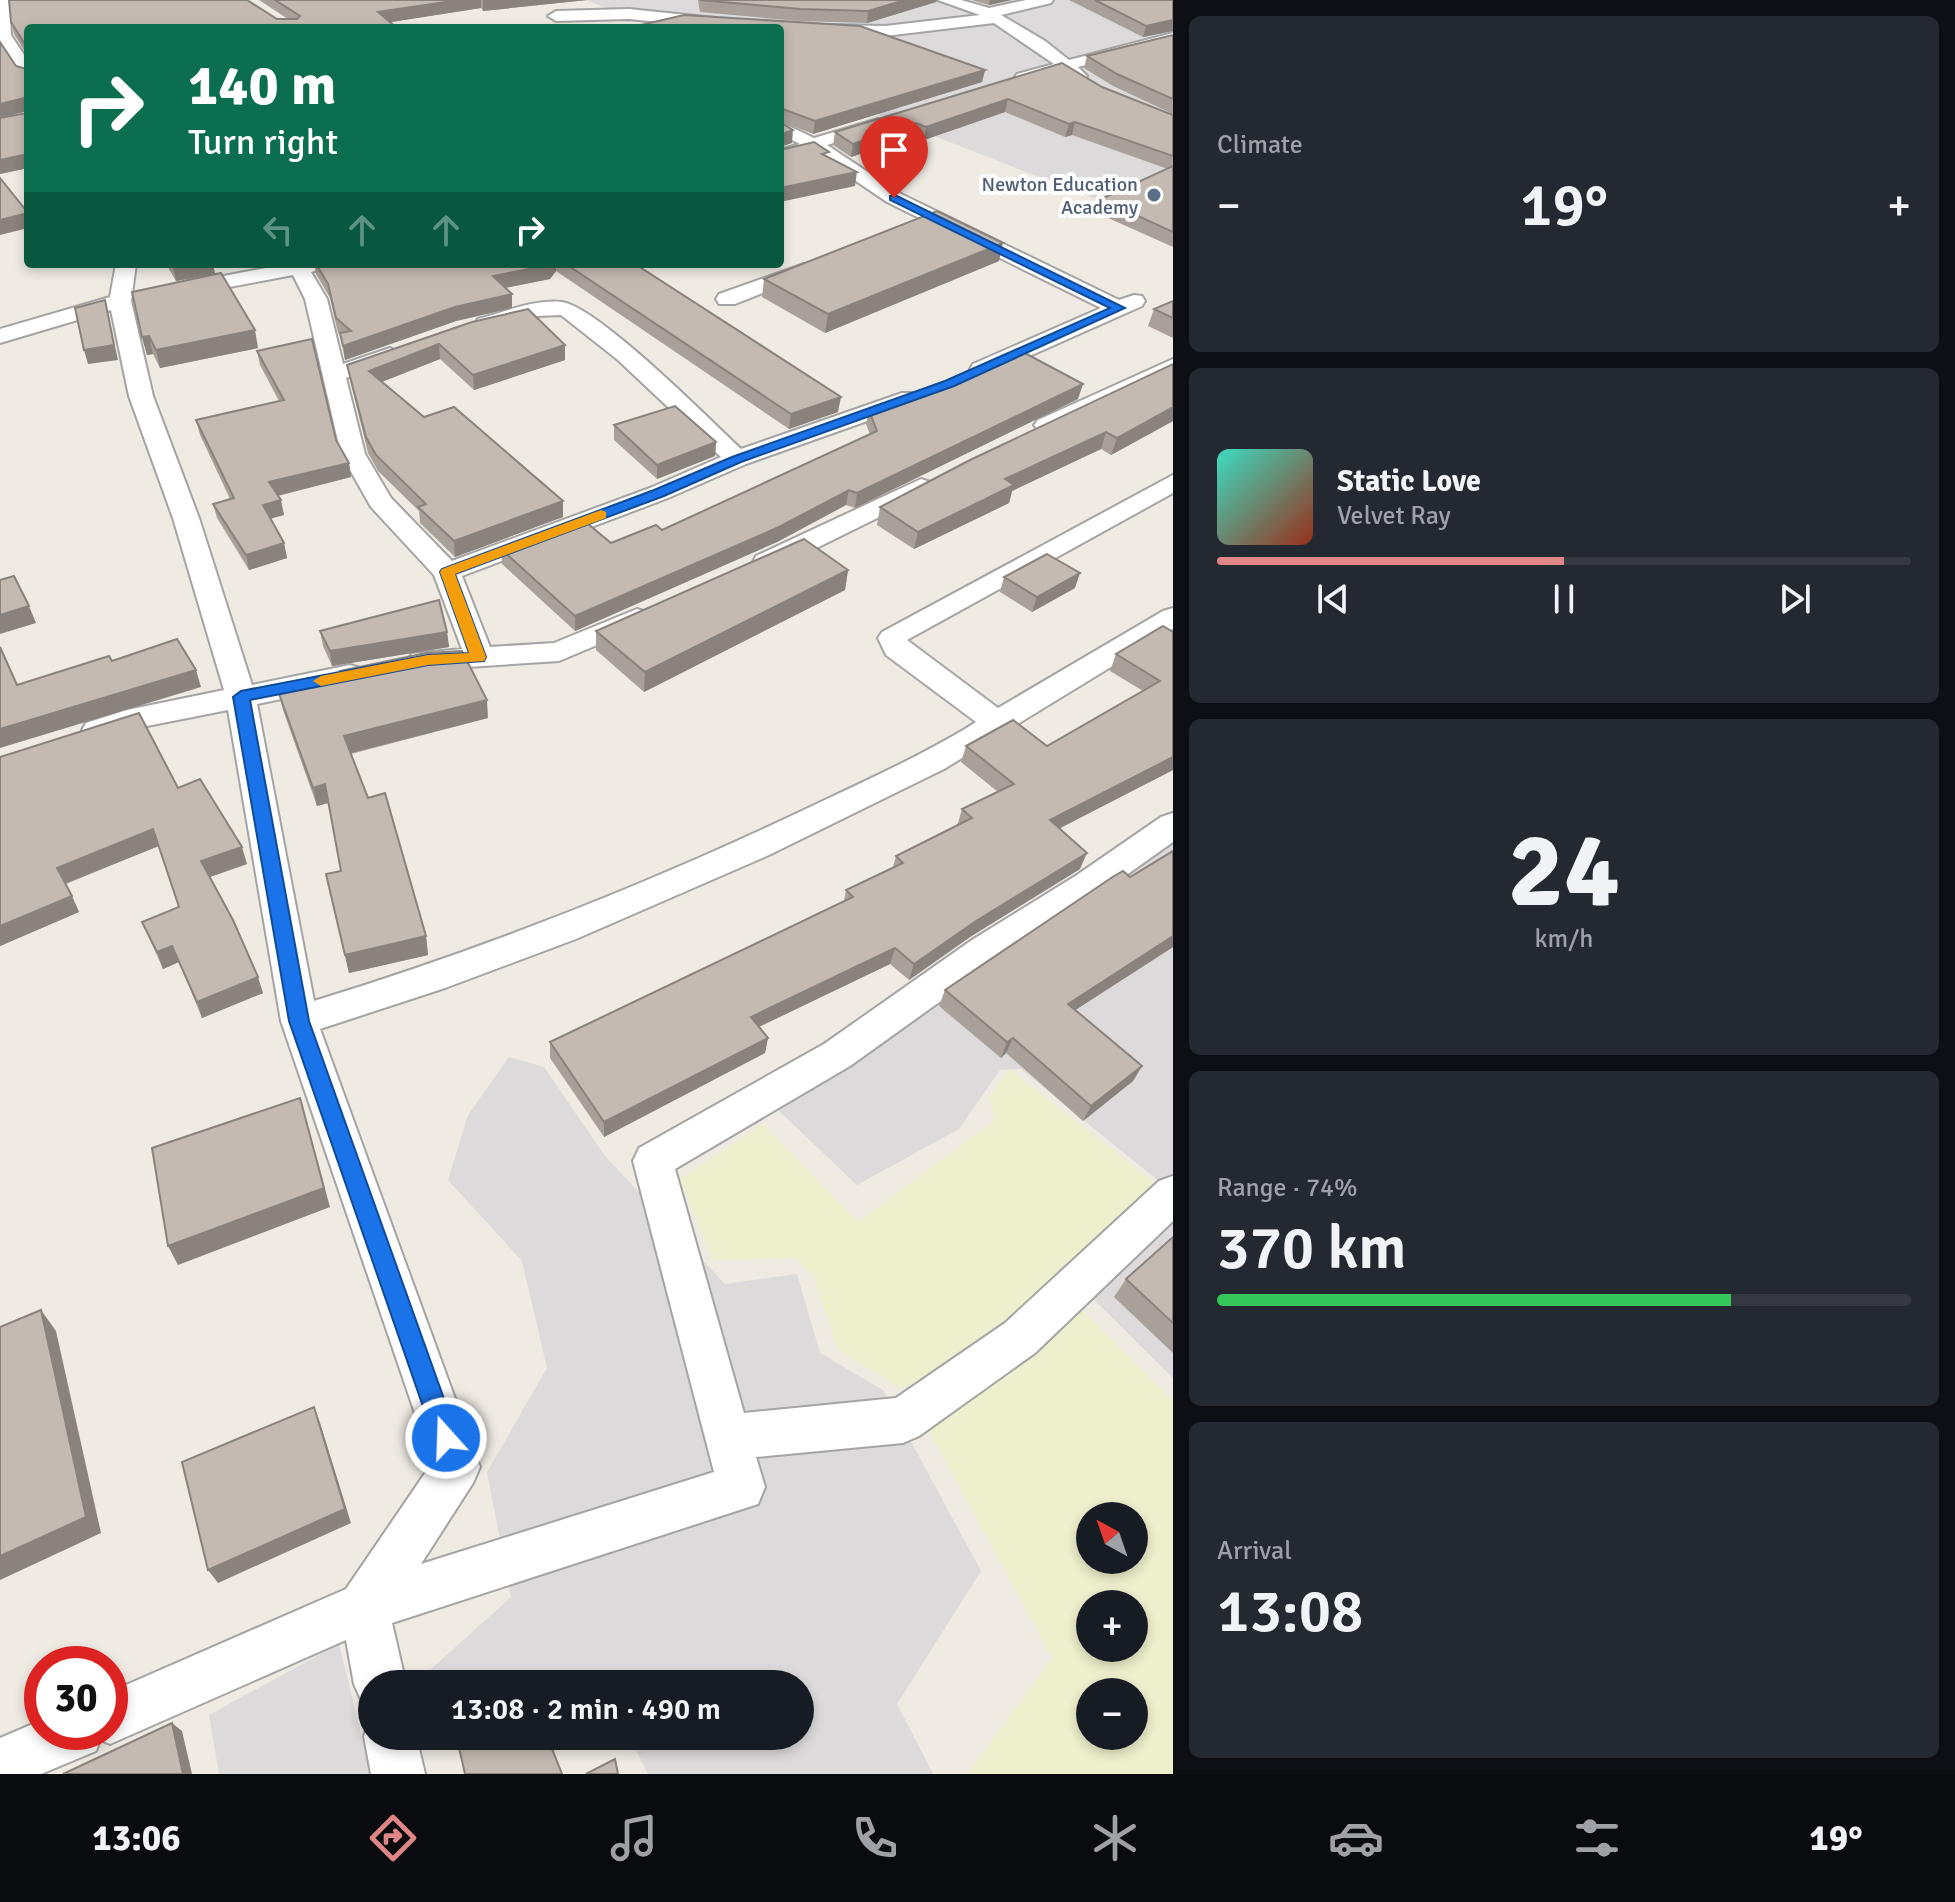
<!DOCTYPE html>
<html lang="en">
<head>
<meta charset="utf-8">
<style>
	body { margin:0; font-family:Signika,sans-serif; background:#242831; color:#f1f3f6; height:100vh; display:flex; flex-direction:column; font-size:30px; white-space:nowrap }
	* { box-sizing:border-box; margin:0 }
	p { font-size:26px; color:#9ea1a6 }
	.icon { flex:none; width:44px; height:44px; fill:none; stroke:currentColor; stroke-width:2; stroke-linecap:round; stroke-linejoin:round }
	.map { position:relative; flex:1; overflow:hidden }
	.sheet { display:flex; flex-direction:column; gap:16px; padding:16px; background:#0d0f14; width:782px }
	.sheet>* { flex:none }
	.guide { position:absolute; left:24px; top:24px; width:760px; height:244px; border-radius:8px; box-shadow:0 4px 12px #0003; background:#0b6e4f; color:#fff; overflow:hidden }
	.needle { width:52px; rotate:320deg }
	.buttons { position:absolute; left:1076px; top:1502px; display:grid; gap:16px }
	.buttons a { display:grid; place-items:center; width:72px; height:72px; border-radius:50%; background:#171b24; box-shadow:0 4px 12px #0003; font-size:40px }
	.speed { position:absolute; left:24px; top:1646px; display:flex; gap:16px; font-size:40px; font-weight:700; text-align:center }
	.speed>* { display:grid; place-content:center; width:104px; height:104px; border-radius:50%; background:#171b24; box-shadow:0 4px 12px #0003; line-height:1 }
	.speed .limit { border:12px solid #d22; background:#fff; color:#111 }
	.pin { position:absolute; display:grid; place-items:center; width:68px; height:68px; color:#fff; margin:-82px -34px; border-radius:50% 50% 50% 0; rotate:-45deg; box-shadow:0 0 8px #0007 }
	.pin .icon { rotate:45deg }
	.me { position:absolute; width:88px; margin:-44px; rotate:340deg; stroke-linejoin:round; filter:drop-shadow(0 0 6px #0008) }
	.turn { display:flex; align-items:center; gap:28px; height:168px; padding:0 32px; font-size:36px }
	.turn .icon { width:104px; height:104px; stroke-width:2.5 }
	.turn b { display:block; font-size:56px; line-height:68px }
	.lanes { display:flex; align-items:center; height:76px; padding:0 32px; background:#0003; justify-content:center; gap:40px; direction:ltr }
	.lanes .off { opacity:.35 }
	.big { font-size:60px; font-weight:600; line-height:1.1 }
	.sheet .card { flex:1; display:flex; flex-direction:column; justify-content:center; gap:12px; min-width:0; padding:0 28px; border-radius:12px; background:#242831 }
	.sheet .dial { align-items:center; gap:0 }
	.dial b { font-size:104px; line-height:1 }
	.song { display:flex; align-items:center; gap:24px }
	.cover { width:96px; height:96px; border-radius:12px; background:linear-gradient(135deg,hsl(170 70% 55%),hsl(10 70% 35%)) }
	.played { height:8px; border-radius:4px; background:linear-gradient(90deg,#e08687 50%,#363941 50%) }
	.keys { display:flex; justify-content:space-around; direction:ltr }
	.heat { display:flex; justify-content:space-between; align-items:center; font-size:44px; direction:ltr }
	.charge { height:12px; border-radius:6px; background:linear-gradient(90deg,#34c759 74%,#363941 0) }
	.trip { position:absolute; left:358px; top:1670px; width:456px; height:80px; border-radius:40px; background:#171b24; box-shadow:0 4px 12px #0003; font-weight:600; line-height:80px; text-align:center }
	.tabs { display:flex; height:128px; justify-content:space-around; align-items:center; background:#090b0e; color:#9ea1a6 }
	.tabs .icon { width:56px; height:56px }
	.tabs .selected { color:#e08687 }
	.tabs b { font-size:36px; color:#f1f3f6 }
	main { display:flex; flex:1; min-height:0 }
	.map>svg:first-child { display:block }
	.residential { fill:#dcdada }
	.farmland { fill:#edefcd; fill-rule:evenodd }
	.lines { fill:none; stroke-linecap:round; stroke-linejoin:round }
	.street-casing { stroke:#a4a4a4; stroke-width:4 }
	.street { fill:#fff; fill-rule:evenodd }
	.wall { fill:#a9a099 }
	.shaded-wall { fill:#89827d }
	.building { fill:#c4bab2; stroke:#89827d; stroke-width:2 }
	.route { fill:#1a73e8; stroke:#114b97; stroke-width:2 }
	.slow { fill:#f59e0b }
	.service-dot { fill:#5c6f8a; stroke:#fff; stroke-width:3 }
	.labels { text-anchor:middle; stroke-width:8; stroke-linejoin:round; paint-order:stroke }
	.far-service-label { font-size:20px; fill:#4e5e75; stroke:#fff; text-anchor:end }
</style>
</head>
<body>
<main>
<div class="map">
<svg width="1173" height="1774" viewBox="0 0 1173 1774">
	<rect width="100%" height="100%" fill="#efebe3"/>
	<g class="residential">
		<path d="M586,0H1173V229L780,76V28H658Z"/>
		<path d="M1173,836V1378L1072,1278L1161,1183L1021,1069L1000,1070L959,1129L857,1185L778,1110L1005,948Z"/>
		<path d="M509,1057L544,1067L605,1156L725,1284L797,1274L820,1353L883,1390L981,1571L897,1704L933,1774H648L633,1744L580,1749L573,1736H800V1684H435L430,1670L511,1597L487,1472L547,1368L522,1261L448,1180L468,1115Z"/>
		<path d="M339,1644L371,1774H219L209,1715Z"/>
	</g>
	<g class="farmland">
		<path d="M1009,1069L1157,1185L1009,1328L902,1389L838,1350L813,1276L795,1258L713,1260L680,1179L763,1124L858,1222L995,1120L989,1097Z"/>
		<path d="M1079,1307L1173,1401V1774H967L1052,1658L926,1425ZM1090,1516H1134V1560H1090ZM1090,1604H1134V1648H1090ZM1090,1692H1134V1736H1090Z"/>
	</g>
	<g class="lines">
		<g class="street-casing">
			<g id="street">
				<path d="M0,0H9L11,35L28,61V79L22,77L0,43Z"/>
				<path d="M938,0H961L989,8L1026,0H1053L1051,3L1001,15L1045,41L1069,60L1173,33V43L1078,67L1087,76L1085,79H1073L1063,71L1023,82L1015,77L1017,74L1054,64L994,23L885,36L828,35L820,30L828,25L885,26L980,15Z"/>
				<path d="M629,9L715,18L723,23L715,28L629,19L556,21L548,16L556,11Z"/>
				<path d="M878,119L887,124L884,128L827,145L901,194L1119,300L1134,295L1142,296L1145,301L1142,306L989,374H973L970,369L973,364L1101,308L887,202L813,152L780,161V150L800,144L780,134V122L814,138Z"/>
				<path d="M116,264H136L131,301L153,396L199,518L252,685L350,665L360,668L365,675L360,682L350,685L257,704L314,1001C477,951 636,889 791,816C850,788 909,762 965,729L976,722L886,655L878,638L882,632L1173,475V493L907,640L998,708L1163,611L1173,608V629L944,769L769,855L576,939L445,988L320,1029L480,1467L473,1483L421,1564L714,1472L633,1161L639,1148L824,1044L972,940L1077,875L1161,817L1173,813V842L1101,893L998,960L850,1066L675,1169L744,1413L896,1398L1005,1323L1159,1181L1173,1176V1221L1035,1353L919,1436L903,1443L756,1457L765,1487L758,1504L392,1623L406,1684H372V1706L362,1702L354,1684L346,1640L110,1744L100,1740L96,1751L41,1774H0V1738L42,1720V1732H110V1692L346,1589L432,1463L281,1021L228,710L132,729L97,740L86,737L82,730L86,723L127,710L224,690L173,518L129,396L111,310L0,343V329L110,297Z"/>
				<path d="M286,264H329L326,268L311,272L327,299L343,364L390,348L401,355L398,360L346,378L365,454L391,498L452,561L650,488L721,457L618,360L561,315L538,316L486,331L475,324L478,319C505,312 534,299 562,302C598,307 709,419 741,449L902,393H918L922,398L918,403L746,464L668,498L462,576L490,647L554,643L637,609L647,612L651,618L647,624L559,661L422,670L412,668L407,661L412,654L462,649L434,575L371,507L341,454L305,299L293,275L182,296L171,290L182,284Z"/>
				<path d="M804,264L814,270L811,274L735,304H719L716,299L719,294Z"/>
				<path d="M1173,359V375L1054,430H1038L1034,425L1038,420Z"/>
				<path d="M921,479L930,482L934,487L930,492L776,568H756L753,562L756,556Z"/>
				<path d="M371,1717L372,1736H416L425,1774H371L364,1736Z"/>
			</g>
		</g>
		<use href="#street" class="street"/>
	</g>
	<g class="wall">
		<path d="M259,0H587L483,11L481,8L390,22L28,28V168L0,174L27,113V111L0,118L16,66L26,69L27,55L14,34L11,22L288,19Z"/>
		<path d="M698,0H937L936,2L867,23L799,21L700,12Z"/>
		<path d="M972,0H1012L989,5Z"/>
		<path d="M1069,0H1173V31L1143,37Z"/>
		<path d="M780,28L985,70L982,82L813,134L780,121Z"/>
		<path d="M1173,35V114L1113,86L1084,68L1087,56Z"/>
		<path d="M1062,63L1102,87L1173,115V247L1097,213L1101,199L1168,169L1072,135L1065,137L1005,112L924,140L914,136L851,157L833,145L835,132Z"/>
		<path d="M999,261L825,333L762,297L764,279Z"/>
		<path d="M166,264H213L215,274L176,281Z"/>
		<path d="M314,264H635L838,412L789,429L556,271L550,279L505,288L512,294V308L456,321L345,360L340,334L338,333L330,298L316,274Z"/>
		<path d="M1173,301V338L1148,326L1154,309Z"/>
		<path d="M472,322L565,360L474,390L440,359L382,382L424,417L563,517L455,557L420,523L419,511L378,471L368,453L350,380L347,365Z"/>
		<path d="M142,337L258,348L160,368L153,354L147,355Z"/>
		<path d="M257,351L336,440L349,463L351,477L278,496L284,515L271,518L284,543L287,558L249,570L217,518L213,504L230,499L200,435L196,420L279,401L260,365Z"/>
		<path d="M1173,364V421L1111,455L1101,449L1012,491L1009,503L914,549L877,525L880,507Z"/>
		<path d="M1078,399L855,508L846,505L777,542L575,631L502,564L501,549L611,543L662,530L870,434L866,424L869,410Z"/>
		<path d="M614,425L716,442L715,456L657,479L614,440Z"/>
		<path d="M848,570L845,590L644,692L596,650V631Z"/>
		<path d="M1004,577L1075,588L1032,612L1000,592Z"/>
		<path d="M1163,626L1173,770L1059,828L1080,869L970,937L909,980L890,964L759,1027L768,1038L765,1053L604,1137L550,1058V1042L844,901L846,890L893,867L896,856L957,826L962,809L998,792L961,762L966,746H1047L1143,691L1110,671L1116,654Z"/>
		<path d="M320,631L447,632L449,647L332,666L323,646Z"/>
		<path d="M340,671L488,718L351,754L426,936L428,955L349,973L326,874L341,871L328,803L317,806L283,710L278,691L341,676Z"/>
		<path d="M0,757L178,788L247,864L210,877L263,993L202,1018L179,962L163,969L142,922L179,907L158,846L66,884L79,912L0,946Z"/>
		<path d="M1173,851V947L1075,1010L1142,1066L1133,1081L1083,1121L1006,1053L1001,1058L939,1006L945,990Z"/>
		<path d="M1173,1237V1353L1114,1297L1126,1279Z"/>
	</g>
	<g class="shaded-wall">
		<path d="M459,0H481V8L379,24L378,12Z"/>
		<path d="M483,0H587L483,11Z"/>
		<path d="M905,0H937L936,2L867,23L868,11Z"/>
		<path d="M990,0H1012L989,5Z"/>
		<path d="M1173,20V31L1143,37L1146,26Z"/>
		<path d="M985,70L982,82L813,134L815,121Z"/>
		<path d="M24,98L27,111L0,118V104Z"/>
		<path d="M1008,99L1005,112L924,140L926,127Z"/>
		<path d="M1075,122L1072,135L1065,137L1069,124Z"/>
		<path d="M916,123L914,136L851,157L853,144Z"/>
		<path d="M793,130L792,143L780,147V135Z"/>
		<path d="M28,154V168L0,174V160Z"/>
		<path d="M857,172L855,186L780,202V188Z"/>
		<path d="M28,213V228L0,235V220Z"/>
		<path d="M1003,243L999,261L825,333L828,314Z"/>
		<path d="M189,264H213L215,274L176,281L173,267Z"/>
		<path d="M551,264H556V271L550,279L494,290L493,276Z"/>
		<path d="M512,294V308L456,321L345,360L343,346L455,307Z"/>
		<path d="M105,300L118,360L88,364L84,350Z"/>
		<path d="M255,330L258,348L160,368L156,350Z"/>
		<path d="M149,336L153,354L147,355L142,337Z"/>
		<path d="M439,344L440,359L371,386L369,371Z"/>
		<path d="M565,345V360L474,390L473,375Z"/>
		<path d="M1083,384L1078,399L855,508L857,493Z"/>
		<path d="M841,397L838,412L789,429L791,414Z"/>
		<path d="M1173,407V421L1111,455L1117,438Z"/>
		<path d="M1106,432L1101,449L1012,491L1009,503L914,549L918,532L1005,479Z"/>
		<path d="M716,442L715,456L657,479V465Z"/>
		<path d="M349,463L351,477L272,497L269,482Z"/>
		<path d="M849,490L846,505L777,542L575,631V616Z"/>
		<path d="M281,500L284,515L266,520L263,505Z"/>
		<path d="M563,501V517L455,557L454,541Z"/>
		<path d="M284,543L287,558L249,570L246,555Z"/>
		<path d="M848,570L845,590L644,692L645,672Z"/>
		<path d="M1080,573L1075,588L1032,612L1037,597Z"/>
		<path d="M29,606L36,623L0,634V615Z"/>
		<path d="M447,632L449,647L332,666L330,651Z"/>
		<path d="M196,670L201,687L0,748V729Z"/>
		<path d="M487,700L488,718L347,754L344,736Z"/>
		<path d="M1173,757V770L1043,837L1050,820Z"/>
		<path d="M325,784L328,803L317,806L313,788Z"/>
		<path d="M153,829L159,846L64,884L57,868Z"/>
		<path d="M242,847L247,864L207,878L201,861Z"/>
		<path d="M1087,853L1080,869L970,937L909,980L914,964L976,921Z"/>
		<path d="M72,896L79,912L0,946V926Z"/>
		<path d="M426,936L428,955L349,973L345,955Z"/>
		<path d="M1173,936V947L1060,1020L1068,1004Z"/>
		<path d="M172,946L179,962L163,969L157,952Z"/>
		<path d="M895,948L890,964L748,1032L751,1017Z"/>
		<path d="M258,977L263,993L202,1018L197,1002Z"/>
		<path d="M768,1038L765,1053L604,1137V1122Z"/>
		<path d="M1013,1038L1006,1053L1001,1058L1007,1042Z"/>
		<path d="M1142,1066L1133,1081L1083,1121L1091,1106Z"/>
		<path d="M300,1098L330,1207L178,1265L168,1246Z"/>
		<path d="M41,1310L56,1331L101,1533L0,1580V1556Z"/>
		<path d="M314,1407L320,1423L351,1523L218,1583L208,1570Z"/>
		<path d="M172,1723L182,1731L192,1774H183Z"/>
	</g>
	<g class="building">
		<path d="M9,0H247L277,19H297L300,16L275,0H459L378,12L397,28H28V154L0,160V118L27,113V101L24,98L0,104V42L16,66L26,69L28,49L11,22Z"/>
		<path d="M700,0H905L868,11L800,9Z"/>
		<path d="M1095,0H1173V20L1146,26Z"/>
		<path d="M684,15L860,26L985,70L815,121L780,108V28H628Z"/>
		<path d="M1173,35V99L1117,74L1087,56Z"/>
		<path d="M1062,63L1102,87L1173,115V156L1075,122L1069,124L1008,99L926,127L916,123L853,144L835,132Z"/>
		<path d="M780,122L793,130L780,135Z"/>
		<path d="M814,142L829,152L822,154L857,172L780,188V150Z"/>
		<path d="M1173,166V232L1101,199Z"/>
		<path d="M0,178L28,213L0,220Z"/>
		<path d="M937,211L1003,243L828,314L764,279Z"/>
		<path d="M171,264H189L173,267Z"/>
		<path d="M316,264H551L550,265L493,276L512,294L455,307L343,346L340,333L351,331L336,318L328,284Z"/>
		<path d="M566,264H635L841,397L791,414Z"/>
		<path d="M221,273L255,330L156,350L149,336L142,337L132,292Z"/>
		<path d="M105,300L114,345L84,350L75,308Z"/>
		<path d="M1173,301V318L1154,309Z"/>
		<path d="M528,309L565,345L473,375L439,344L369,371L424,417L454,407L563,501L454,541L418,507L426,504L376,455L366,437L347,365L472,322Z"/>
		<path d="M312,339L336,440L349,463L269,482L281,500L263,505L284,543L246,555L213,504L234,498L196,420L284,400L257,351Z"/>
		<path d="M1021,351L1083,384L857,493L849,490L779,527L575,616L501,549L582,519L611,543L656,525L662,530L877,431L869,410L945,385Z"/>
		<path d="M1173,364V407L1117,438L1106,432L1005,479L1014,485L918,532L880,507L970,460Z"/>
		<path d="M675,406L716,442L657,465L614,425Z"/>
		<path d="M804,539L848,570L645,672L596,631Z"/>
		<path d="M1047,554L1080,573L1037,597L1004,577Z"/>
		<path d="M14,576L29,606L0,615V580Z"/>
		<path d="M439,600L447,632L330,651L320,631Z"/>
		<path d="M1163,626L1173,632V757L1050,820L1087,853L976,921L914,964L895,948L751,1017L768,1038L604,1122L550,1042L853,897L846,890L903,863L896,856L972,818L962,809L1014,784L966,746L1013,720L1047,746L1160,681L1116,654Z"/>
		<path d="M177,639L196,670L0,729V647L17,685L109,656L112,661Z"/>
		<path d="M462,651L487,700L344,736L368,798L385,793L426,936L345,955L326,874L341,871L325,784L313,788L278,691L342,675L340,671L426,653Z"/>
		<path d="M139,713L178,788L200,779L242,847L201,861L233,920L258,977L197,1002L172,946L157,952L142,922L179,907L153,829L57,868L72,896L0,926V757Z"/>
		<path d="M1173,851V936L1068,1004L1142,1066L1091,1106L1013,1038L1007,1042L945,990L1114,876L1123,871L1130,877Z"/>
		<path d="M300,1098L324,1188L168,1246L152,1148Z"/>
		<path d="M1173,1237V1323L1126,1279Z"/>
		<path d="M41,1310L86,1517L0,1556V1327Z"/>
		<path d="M314,1407L345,1509L208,1570L182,1462Z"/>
		<path d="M172,1723L183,1774H63Z"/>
		<path d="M463,1736H547L562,1774H465L457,1739Z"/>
		<path d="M615,1759L618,1774H586Z"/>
	</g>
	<path class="route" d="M890,196H897L1125,308L954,386L741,462L664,496L455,574L486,657L484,661L428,665L250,700L309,1021L458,1438L455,1446L446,1450L438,1446L434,1438L289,1021L233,697L241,691L428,655L469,653L440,572L442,569L654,490L732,457L945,381L1110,308L890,200Z"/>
	<path class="slow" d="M601,510L606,512V518L455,574L486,657L484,661L428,665L321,686L313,681L321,676L428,655L469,653L440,572L442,569Z"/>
	<circle class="service-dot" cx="1154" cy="195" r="8"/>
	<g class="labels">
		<g class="far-service-label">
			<text x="1138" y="191">Newton Education<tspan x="1138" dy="23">Academy</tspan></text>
		</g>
	</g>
</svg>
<div class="buttons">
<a><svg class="needle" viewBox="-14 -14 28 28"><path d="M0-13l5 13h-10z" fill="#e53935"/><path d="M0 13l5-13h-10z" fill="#9ea1a6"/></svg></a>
<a>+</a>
<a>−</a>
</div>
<div class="speed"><div class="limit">30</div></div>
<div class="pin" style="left:894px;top:198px;background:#d93025"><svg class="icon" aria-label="arrive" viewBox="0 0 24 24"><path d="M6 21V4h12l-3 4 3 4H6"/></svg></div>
<svg class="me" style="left:446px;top:1438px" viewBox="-20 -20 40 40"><circle r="17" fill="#1a73e8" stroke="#fff" stroke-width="3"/><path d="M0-11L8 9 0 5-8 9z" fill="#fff"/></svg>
<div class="trip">13:08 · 2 min · 490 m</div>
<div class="guide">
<div class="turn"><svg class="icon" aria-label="right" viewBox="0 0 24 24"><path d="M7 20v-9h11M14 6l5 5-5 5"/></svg><div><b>140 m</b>Turn right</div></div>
<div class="lanes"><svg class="icon off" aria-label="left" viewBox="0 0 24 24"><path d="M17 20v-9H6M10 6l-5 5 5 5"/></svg><svg class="icon off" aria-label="ahead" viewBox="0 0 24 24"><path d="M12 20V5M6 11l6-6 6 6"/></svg><svg class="icon off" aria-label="ahead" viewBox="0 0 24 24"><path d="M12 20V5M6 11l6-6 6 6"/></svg><svg class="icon" aria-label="right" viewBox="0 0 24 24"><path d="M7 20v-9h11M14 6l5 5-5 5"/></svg></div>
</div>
</div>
<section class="sheet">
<div class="card"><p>Climate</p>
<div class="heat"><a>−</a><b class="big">19°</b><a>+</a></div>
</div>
<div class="card">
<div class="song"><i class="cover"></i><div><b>Static Love</b><p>Velvet Ray</p></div></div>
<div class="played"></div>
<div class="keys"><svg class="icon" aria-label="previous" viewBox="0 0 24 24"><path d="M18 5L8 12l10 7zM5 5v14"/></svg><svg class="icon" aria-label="pause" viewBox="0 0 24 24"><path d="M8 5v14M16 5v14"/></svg><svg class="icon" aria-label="next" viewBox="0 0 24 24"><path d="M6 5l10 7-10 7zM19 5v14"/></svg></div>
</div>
<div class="card dial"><b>24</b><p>km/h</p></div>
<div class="card"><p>Range · 74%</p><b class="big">370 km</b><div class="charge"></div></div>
<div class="card"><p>Arrival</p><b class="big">13:08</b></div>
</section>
</main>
<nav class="tabs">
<b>13:06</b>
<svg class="icon selected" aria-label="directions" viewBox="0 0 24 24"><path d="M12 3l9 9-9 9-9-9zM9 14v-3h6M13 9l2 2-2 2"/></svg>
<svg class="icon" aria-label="music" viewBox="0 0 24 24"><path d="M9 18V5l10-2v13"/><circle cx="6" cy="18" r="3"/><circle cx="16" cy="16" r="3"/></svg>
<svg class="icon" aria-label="phone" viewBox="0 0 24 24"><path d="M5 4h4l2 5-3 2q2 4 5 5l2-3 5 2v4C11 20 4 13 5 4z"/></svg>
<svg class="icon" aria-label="climate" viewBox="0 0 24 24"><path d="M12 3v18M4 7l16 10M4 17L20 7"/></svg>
<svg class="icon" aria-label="car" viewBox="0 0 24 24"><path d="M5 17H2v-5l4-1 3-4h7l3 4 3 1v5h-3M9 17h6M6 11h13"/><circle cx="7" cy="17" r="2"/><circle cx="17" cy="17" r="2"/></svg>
<svg class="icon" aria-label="filters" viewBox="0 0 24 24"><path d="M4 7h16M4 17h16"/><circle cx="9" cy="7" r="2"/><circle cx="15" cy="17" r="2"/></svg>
<b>19°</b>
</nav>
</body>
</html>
